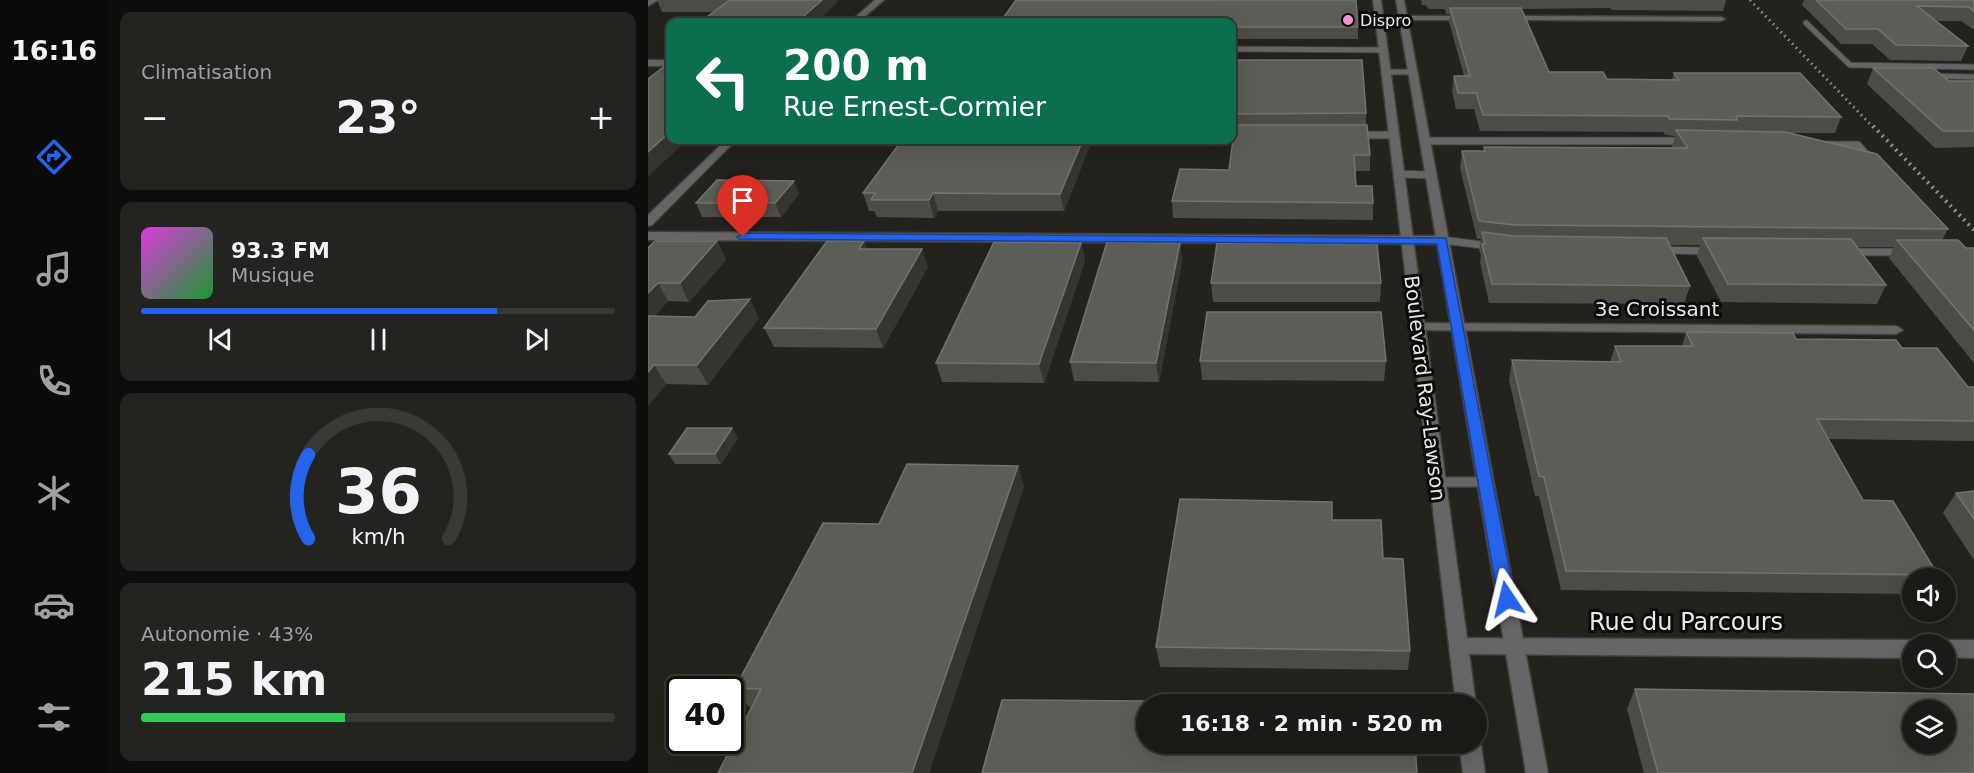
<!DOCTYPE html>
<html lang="fr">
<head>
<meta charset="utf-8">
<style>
	body { margin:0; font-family:"DejaVu Sans",sans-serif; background:#23231f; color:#f1f3f6; height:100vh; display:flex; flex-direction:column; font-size:22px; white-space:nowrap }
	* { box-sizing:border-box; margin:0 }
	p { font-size:20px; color:#9fa1a1 }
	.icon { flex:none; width:33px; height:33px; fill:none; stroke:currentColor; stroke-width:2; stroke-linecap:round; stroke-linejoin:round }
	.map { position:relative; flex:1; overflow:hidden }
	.details { display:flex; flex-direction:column; gap:12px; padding:12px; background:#0e0e0c; width:540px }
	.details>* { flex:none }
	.banner { position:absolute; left:18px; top:18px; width:570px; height:126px; border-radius:12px; box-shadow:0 6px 24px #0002,0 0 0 2px #383835; background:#0b6e4f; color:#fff; overflow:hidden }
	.tools { position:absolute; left:1254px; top:568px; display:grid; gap:12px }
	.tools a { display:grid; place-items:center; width:54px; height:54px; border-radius:50%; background:#1a1a16; box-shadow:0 6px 24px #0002,0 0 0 2px #383835; font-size:30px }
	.speed { position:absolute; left:18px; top:676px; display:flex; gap:12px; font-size:30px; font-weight:700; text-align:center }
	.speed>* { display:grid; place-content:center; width:78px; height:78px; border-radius:50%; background:#1a1a16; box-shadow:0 6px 24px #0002,0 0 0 2px #383835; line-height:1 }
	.speed .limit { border:3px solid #111; border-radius:9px; background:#fff; color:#111 }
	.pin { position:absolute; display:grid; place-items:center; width:51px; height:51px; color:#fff; margin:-62px -26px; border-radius:50% 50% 50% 0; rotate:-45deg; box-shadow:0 0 6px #0007 }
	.pin .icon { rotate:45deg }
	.me { position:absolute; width:66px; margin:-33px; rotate:350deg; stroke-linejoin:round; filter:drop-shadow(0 0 4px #0008) }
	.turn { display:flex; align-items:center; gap:21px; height:126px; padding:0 18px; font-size:27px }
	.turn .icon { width:78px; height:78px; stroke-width:2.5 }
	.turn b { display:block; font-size:42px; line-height:51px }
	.big { font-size:45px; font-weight:800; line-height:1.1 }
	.details .tile { flex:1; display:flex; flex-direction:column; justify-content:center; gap:9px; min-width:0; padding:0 21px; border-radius:12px; background:#23231f }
	.details .dial { align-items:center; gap:0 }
	.dial svg { height:156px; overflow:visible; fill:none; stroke:#383835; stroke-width:7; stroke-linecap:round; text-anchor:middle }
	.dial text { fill:#f1f3f6; stroke:none }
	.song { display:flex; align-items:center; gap:18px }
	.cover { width:72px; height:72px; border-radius:9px; background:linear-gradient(135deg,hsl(300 70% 55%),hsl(130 70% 35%)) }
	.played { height:6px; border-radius:3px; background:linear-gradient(90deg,#2563eb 75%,#383835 75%) }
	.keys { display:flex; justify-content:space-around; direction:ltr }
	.heat { display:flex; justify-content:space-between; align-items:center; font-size:33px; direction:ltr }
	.charge { height:9px; border-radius:4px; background:linear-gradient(90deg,#34c759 43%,#383835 0) }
	.trip { position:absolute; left:488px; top:694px; width:351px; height:60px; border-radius:30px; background:#1a1a16; box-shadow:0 6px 24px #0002,0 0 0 2px #383835; font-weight:800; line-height:60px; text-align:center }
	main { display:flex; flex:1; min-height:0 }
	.dock { display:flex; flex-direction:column; width:108px; justify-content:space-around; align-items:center; background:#0a0a09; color:#9fa1a1 }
	.dock .icon { width:42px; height:42px }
	.dock .selected { color:#2563eb }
	.dock b { font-size:27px; color:#f1f3f6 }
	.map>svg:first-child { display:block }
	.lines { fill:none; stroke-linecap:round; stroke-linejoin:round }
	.service-far2-casing { stroke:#3f3e39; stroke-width:7 }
	.service-far1-casing { stroke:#3f3e39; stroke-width:9 }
	.service-casing { stroke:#3f3e39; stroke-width:12 }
	.minor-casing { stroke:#3f3e39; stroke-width:3 }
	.tertiary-casing { stroke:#3f3e39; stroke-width:3 }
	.service-far2 { stroke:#676465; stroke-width:5 }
	.service-far1 { stroke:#676465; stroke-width:7 }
	.service { stroke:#676465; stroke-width:9 }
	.minor { fill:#676465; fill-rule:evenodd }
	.tertiary { fill:#676465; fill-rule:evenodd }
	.rail-far1 { stroke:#91918c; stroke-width:3; stroke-dasharray:1.5 4; stroke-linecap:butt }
	.rail { stroke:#91918c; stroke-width:4; stroke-dasharray:2 4.5; stroke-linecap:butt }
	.wall { fill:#4d4c47 }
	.shaded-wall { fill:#35342f }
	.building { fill:#5d5d58; stroke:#73726e; stroke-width:1.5; fill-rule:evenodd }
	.route { fill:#2563eb; stroke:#184099; stroke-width:1.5 }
	.poi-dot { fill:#f491d3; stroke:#0c0b09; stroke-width:2 }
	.labels { text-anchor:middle; stroke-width:6; stroke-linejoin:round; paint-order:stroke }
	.far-poi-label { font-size:16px; fill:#e8e8e4; stroke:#0c0b09; text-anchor:start }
	.street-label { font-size:20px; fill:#e8e8e4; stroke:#0c0b09 }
	.near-street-label { font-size:24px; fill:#e8e8e4; stroke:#0c0b09 }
</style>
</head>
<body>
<main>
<nav class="dock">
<b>16:16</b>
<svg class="icon selected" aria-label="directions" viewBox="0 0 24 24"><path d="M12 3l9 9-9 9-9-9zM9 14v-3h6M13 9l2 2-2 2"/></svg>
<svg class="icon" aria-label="music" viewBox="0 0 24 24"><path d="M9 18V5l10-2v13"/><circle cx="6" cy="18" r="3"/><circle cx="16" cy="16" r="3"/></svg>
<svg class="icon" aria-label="phone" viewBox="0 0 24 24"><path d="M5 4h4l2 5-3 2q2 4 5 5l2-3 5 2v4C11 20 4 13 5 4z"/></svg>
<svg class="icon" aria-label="climate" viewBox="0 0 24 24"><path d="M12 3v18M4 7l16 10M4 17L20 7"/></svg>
<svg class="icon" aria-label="car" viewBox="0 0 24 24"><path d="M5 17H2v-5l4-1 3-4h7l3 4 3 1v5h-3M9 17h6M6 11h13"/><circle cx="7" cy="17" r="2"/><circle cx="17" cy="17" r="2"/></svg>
<svg class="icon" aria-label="filters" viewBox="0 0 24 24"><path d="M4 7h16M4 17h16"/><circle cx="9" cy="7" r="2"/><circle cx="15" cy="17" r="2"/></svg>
</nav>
<section class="details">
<div class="tile"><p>Climatisation</p>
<div class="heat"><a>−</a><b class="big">23°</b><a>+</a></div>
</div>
<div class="tile">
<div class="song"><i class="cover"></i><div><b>93.3 FM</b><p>Musique</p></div></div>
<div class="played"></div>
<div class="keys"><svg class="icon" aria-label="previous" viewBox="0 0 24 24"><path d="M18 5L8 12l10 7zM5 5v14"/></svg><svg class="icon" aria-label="pause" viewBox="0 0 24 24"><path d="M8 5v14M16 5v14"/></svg><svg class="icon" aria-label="next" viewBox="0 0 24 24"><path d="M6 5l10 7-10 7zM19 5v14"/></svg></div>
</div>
<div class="tile dial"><svg viewBox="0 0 100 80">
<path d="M14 69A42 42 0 1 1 86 69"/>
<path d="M14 69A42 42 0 0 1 14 26" stroke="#2563eb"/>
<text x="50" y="56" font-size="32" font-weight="700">36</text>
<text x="50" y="72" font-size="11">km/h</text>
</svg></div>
<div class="tile"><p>Autonomie · 43%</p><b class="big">215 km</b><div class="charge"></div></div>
</section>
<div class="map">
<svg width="1326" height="773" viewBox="0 0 1326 773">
	<rect width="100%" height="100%" fill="#23221d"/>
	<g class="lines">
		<g class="service-far2-casing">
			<g id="service-far2">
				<path d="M1158,23L1202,65L1326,67"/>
				<path d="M584,49L735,50"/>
				<path d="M738,72H765"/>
				<path d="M1283,76L1326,77"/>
			</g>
		</g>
		<g class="service-far1-casing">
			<g id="service-far1">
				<path d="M708,135H745"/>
				<path d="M778,141H1036"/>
				<path d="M1179,145H1210L1222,159"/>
				<path d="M750,174L783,175"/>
				<path d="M794,240L842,246"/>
				<path d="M1012,250L1061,251"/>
				<path d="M1201,252H1256"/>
			</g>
		</g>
		<g class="service-casing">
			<path id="service" d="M789,482H838"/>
		</g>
		<g class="minor-casing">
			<g id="minor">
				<path d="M0,0H10L0,6Z"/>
				<path d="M227,0H236L210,22H202Z"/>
				<path d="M729,16H822L826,18L822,20H729Z"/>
				<path d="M855,16L1073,17L1077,19L1073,21L858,20H855Z"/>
				<path d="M78,140H88L4,225L0,226V215Z"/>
				<path d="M0,232L794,236L800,240L794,244L0,240Z"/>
				<path d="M769,323L1248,326L1255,330L1248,334L764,330L762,327Z"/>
				<path d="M811,638L1264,640L1272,645H1264V658L811,654L804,652L801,646L804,640Z"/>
				<path d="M1298,640H1326V658L1298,657V645H1290Z"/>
			</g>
		</g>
		<g class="tertiary-casing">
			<g id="tertiary">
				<path d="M725,0H733L828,705V706L808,705Z"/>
				<path d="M748,0H756L900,773H878Z"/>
				<rect x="0" y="60" width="22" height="6"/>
				<path d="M828,736L833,744L837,773H815L811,744H828Z"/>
			</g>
		</g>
		<use href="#service-far2" class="service-far2"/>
		<use href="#service-far1" class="service-far1"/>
		<use href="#service" class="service"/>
		<use href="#minor" class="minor"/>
		<use href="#tertiary" class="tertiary"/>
		<path class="rail-far1" d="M1102,0L1226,128"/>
		<path class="rail" d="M1225,126L1326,230"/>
	</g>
	<g class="wall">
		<path d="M9,0H189L190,2L66,12H14Z"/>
		<path d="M368,0H708L710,27V39H584V22H353V21Z"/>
		<path d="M773,0H1078L1075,11L964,10L962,8L873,9L901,72L959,79L1024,80L1026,73L1193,117L1187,133H1140L1300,229L1294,240L1318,248H1326V363L1241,258L1246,247H1209L1238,285L1229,304L1073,302L1049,256L1052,245H1021L1042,286L1036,304L841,303L832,262L833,256L831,250L833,239H829L812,168L814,151H836V147L1025,148L1024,147L1027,136L1017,135L1015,132L832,131L826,109H808L804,91L806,76H816L801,22L802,14H798L797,9H781L777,5H774Z"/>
		<path d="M1156,0H1326V30L1313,21H1288L1320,46L1313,61L1242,60L1224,44H1193L1154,5Z"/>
		<path d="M584,60L718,113V125L722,155V171H707L708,186L725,203V220L525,218L524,201L581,170L586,131H584Z"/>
		<path d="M1225,68L1301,81H1326V147L1287,148L1219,84Z"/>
		<path d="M254,140H444L416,211H290L286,218L229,217L226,211H221L215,193Z"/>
		<path d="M151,194L133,217H54L48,203Z"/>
		<path d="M69,241L78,260L41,302L20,301L7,316L111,318L60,385L18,384L0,406V248Z"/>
		<path d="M216,241L219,249L280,267L235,348L126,347L116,328Z"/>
		<path d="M433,243L437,261L396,383L294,382L288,363Z"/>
		<path d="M532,243L534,261L511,382L426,381L422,362Z"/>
		<path d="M563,283H733L732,302H565Z"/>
		<path d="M1038,332L1148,339L1254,348L1320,387H1326V441L1180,439L1215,500L1290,575L1287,579H1264V594L913,590L891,496H887L861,380L864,360L962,362L967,346H1034Z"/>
		<path d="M552,361H738L736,381L554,380Z"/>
		<path d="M90,438L73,464H27L21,454Z"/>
		<path d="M376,486L281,773H70L103,707H101L87,688L231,524Z"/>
		<path d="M1326,491V560L1295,513L1308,493Z"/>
		<path d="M684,520L735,558L762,651L760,670L512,667L508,647Z"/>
		<path d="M987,689L1326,773H996L979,709Z"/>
	</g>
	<g class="shaded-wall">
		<path d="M172,0H189L190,2L169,22H149Z"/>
		<path d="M22,132V140H40L0,176V152Z"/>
		<path d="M435,140H444L416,211L412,194Z"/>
		<path d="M146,181L151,194L133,217L127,203Z"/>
		<path d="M285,193L290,211L286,218L281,200Z"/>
		<path d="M69,241L78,260L41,302L32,283Z"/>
		<path d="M216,241L223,260L211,249Z"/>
		<path d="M433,243L437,261L396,383L391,364Z"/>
		<path d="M532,243L534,261L511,382L508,363Z"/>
		<path d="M274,249L280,267L235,348L228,329Z"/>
		<path d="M10,283L20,301L0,324V293Z"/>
		<path d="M102,299L111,318L60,385L49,365Z"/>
		<path d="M6,365L18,384L0,406V372Z"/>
		<path d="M84,428L90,438L73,464L67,454Z"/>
		<path d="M370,466L376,486L281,773H264Z"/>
	</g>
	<g class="building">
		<path d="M82,0H174L149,22H52Z"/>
		<path d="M368,0H708L710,27H584V22H367L368,21H353Z"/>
		<path d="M1168,0H1326V11L1320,7L1269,6L1320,46L1248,45L1230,29H1198Z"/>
		<path d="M802,8H873L901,72H955L959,79L1031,80L1026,73H1152L1193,117L1089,116V120L1021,119L1020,116L835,115L828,93H810L806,76H822Z"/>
		<path d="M584,60H714L718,113L584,114Z"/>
		<path d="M22,62V132L0,152V79Z"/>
		<path d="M1225,68H1285L1301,81H1326V131H1295Z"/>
		<path d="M587,125H719L722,155H706L708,186H724L725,203L524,201L532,169L581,170Z"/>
		<path d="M1028,130L1137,132L1229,154L1300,229L867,225L831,221L814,151H837L836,147L1040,148Z"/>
		<path d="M254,140H435L412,194L285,193L281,200H223L227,193H215Z"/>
		<path d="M69,180L146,181L127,203H48Z"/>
		<path d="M834,232L867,236L1018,238L1042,286L844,284L834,244H837Z"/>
		<path d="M1055,238L1203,239L1238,285L1080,284Z"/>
		<path d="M1249,240H1310L1318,248H1326V330Z"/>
		<path d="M7,241H69L32,283H10L0,293V248Z"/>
		<path d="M179,241H216L211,249H274L228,329L116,328Z"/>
		<path d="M346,242L433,243L391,364L288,363Z"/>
		<path d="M459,242L532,243L508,363L422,362Z"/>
		<path d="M569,243L729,244L733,283H563Z"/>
		<path d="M102,299L49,365H6L0,372V316L47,317L60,301Z"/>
		<path d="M559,312H733L738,361H552Z"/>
		<path d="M1038,332L1145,333L1148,339L1248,340L1254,348H1289L1320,387H1326V421L1169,419L1215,500L1245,501L1290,575L918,571L896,477L891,476L864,360L973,362L967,346H1045Z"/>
		<path d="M39,428H84L67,454H21Z"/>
		<path d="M259,464L370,466L264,773H70L113,689L87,688L175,523L231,524Z"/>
		<path d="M1326,491V519L1308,493Z"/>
		<path d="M532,499L684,502V520H733L735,558L755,559L762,651L508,647Z"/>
		<path d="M987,689L1326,694V773H1010ZM1264,711H1298V744H1264Z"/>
		<path d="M354,700L763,703V705H498V744H767L769,773H334Z"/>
	</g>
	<path class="route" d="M95,233L798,238L867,599L865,604L859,606L853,604L850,599L789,244L91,239L89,237Z"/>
	<circle class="poi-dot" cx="700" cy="20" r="6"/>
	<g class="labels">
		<g class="far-poi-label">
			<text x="712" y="26">Dispro</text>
		</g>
		<g class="street-label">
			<text x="1009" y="316">3e Croissant</text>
			<text transform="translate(777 388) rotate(83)" y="7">Boulevard Ray-Lawson</text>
		</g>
		<g class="near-street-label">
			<text x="1038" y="630">Rue du Parcours</text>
		</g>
	</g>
</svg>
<div class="tools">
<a><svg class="icon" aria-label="sound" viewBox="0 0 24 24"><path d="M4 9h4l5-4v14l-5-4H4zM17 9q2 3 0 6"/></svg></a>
<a><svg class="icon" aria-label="search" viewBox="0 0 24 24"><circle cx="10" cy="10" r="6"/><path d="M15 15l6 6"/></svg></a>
<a><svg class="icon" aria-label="layers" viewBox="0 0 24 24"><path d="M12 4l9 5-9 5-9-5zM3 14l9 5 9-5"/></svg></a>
</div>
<div class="speed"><div class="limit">40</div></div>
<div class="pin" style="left:95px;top:237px;background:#d93025"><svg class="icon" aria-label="arrive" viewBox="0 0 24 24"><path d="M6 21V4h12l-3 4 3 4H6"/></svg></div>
<svg class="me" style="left:859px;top:599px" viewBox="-20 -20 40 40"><path d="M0-17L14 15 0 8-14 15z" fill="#2563eb" stroke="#fff" stroke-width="4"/></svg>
<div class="trip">16:18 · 2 min · 520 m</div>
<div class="banner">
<div class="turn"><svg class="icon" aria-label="left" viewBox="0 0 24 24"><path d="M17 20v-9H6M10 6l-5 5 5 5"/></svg><div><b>200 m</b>Rue Ernest-Cormier</div></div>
</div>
</div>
</main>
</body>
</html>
